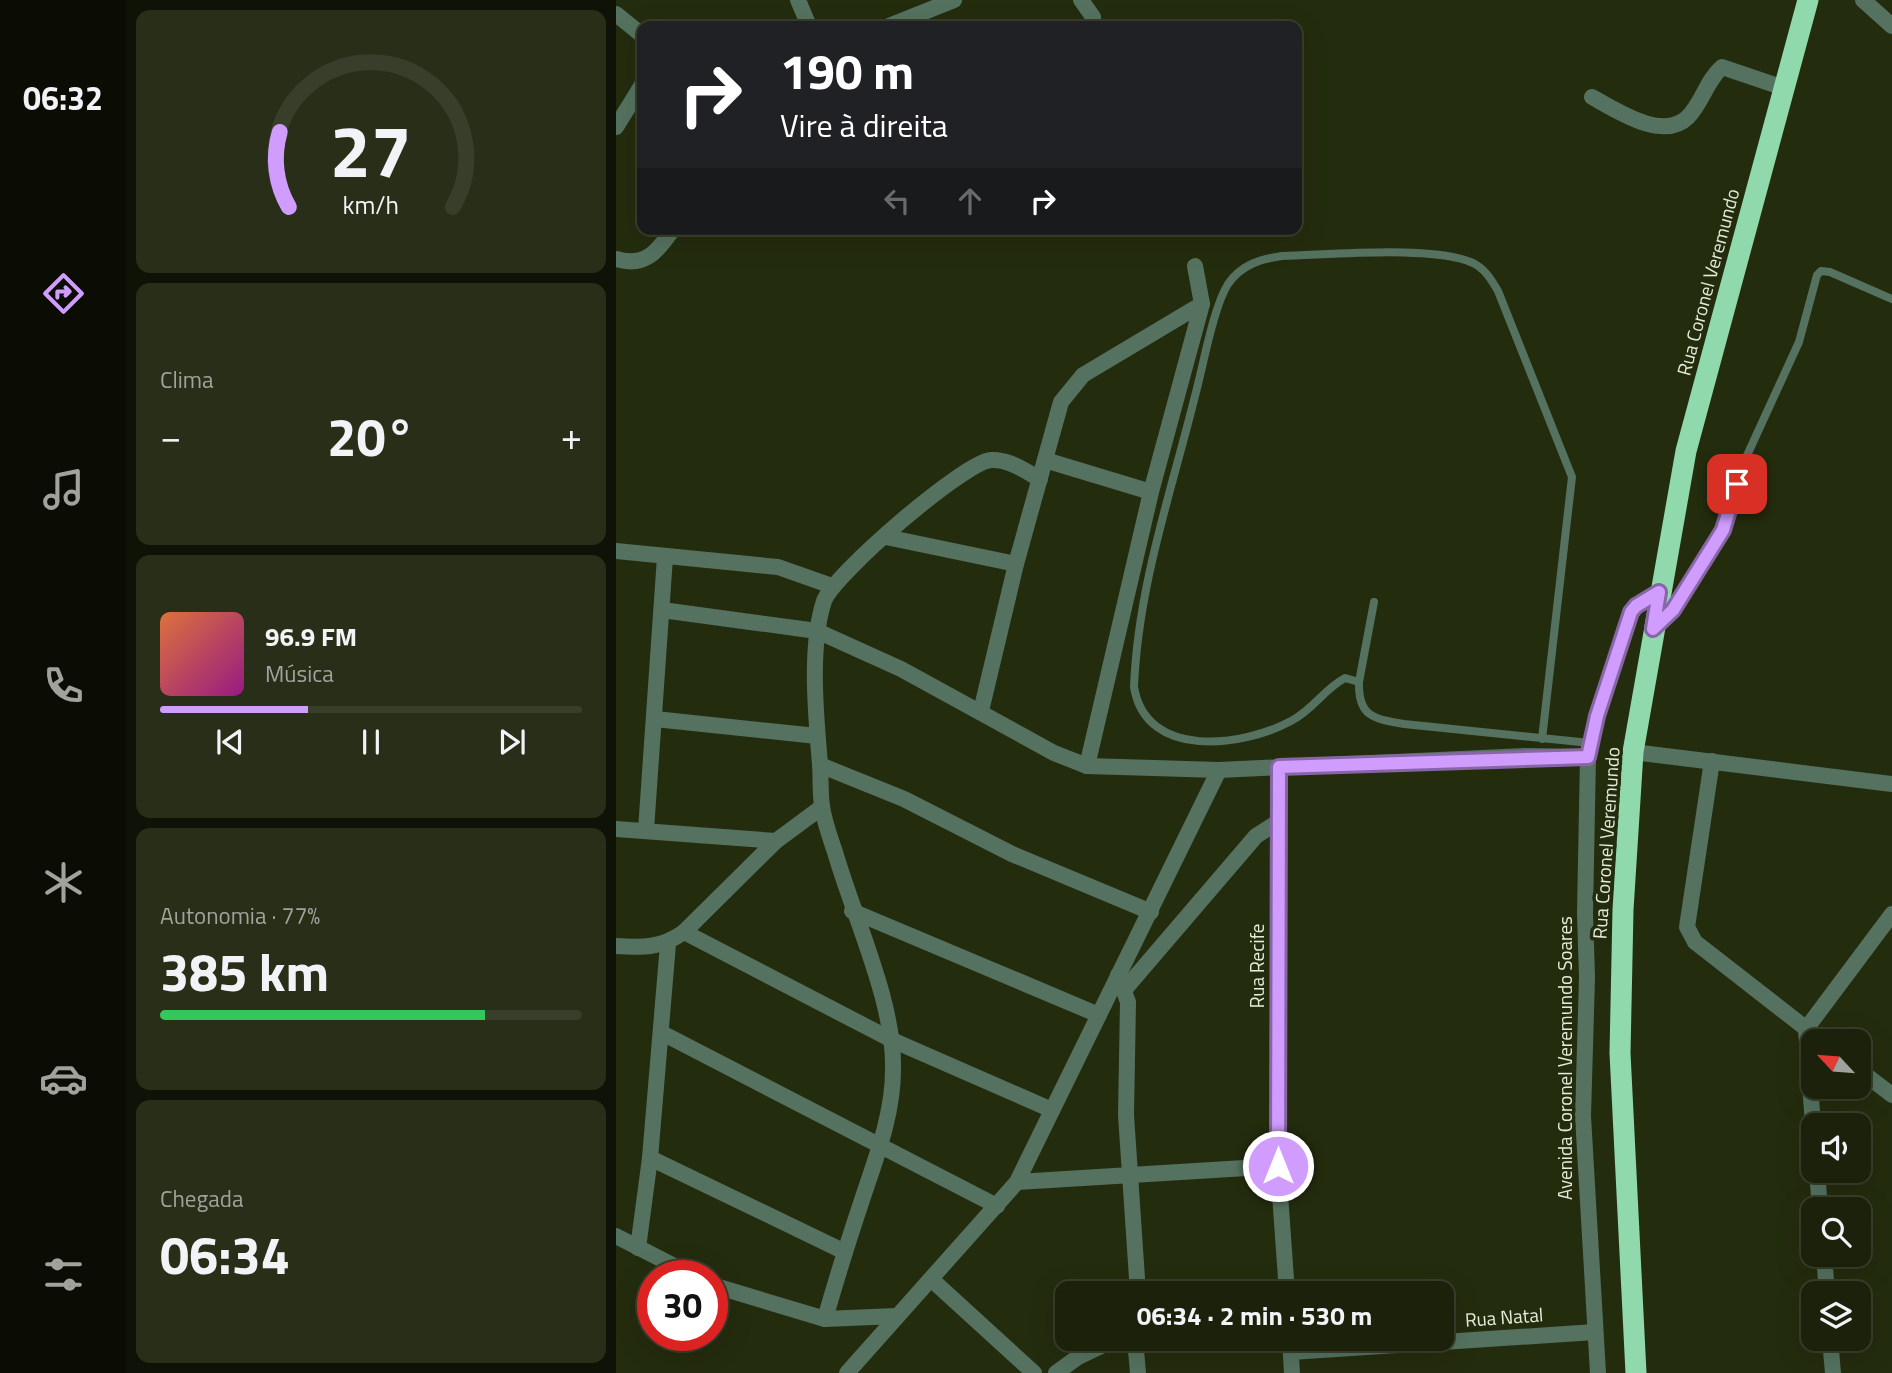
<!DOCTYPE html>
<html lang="pt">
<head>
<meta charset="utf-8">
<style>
	body { margin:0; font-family:"Titillium Web",sans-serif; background:#282e18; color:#f1f3f6; height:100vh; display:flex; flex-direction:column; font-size:26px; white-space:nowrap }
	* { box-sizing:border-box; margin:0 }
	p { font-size:23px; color:#a0a39c }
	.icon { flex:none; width:38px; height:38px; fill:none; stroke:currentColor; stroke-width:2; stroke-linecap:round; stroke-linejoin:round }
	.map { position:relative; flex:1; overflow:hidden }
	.drawer { display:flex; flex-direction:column; gap:10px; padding:10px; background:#0f1206; width:490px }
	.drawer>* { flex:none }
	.hud { position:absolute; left:21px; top:21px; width:665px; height:214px; border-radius:14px; box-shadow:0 7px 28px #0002,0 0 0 2px #393e2b; background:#202124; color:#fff; overflow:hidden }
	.needle { width:46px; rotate:296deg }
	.tools { position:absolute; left:1185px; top:1029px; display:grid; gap:14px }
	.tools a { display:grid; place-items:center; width:70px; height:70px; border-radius:14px; background:#1b210a; box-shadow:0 7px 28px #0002,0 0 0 2px #393e2b; font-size:35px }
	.speed { position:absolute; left:21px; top:1260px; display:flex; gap:14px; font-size:35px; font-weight:700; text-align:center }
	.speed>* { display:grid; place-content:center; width:91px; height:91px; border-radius:50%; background:#1b210a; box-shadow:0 7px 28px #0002,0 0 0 2px #393e2b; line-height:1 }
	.speed .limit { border:10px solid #d22; background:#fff; color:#111 }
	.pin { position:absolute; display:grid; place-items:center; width:60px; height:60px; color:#fff; margin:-30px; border-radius:14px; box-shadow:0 4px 10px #0006 }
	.me { position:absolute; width:77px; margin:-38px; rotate:0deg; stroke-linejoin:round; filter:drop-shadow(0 0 5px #0008) }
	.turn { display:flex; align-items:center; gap:24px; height:147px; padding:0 28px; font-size:32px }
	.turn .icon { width:91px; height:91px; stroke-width:2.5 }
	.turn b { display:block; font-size:49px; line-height:60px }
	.lanes { display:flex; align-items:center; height:66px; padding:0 28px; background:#0003; justify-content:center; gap:35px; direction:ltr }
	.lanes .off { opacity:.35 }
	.big { font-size:52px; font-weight:700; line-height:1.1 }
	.drawer .widget { flex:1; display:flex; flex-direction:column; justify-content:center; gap:10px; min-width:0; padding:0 24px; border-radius:14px; background:#282e18 }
	.drawer .dial { align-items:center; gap:0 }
	.dial svg { height:182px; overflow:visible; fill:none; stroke:#393e2b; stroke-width:7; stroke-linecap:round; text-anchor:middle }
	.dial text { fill:#f1f3f6; stroke:none }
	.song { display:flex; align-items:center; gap:21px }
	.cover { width:84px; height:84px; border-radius:10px; background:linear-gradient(135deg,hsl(20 70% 55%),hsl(310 70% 35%)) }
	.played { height:7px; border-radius:4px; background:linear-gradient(90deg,#d09dff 35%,#393e2b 35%) }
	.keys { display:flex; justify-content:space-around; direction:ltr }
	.heat { display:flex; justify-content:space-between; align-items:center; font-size:38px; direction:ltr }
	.charge { height:10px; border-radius:5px; background:linear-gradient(90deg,#34c759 77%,#393e2b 0) }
	.trip { position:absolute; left:439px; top:1281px; width:399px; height:70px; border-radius:14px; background:#1b210a; box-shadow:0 7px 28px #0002,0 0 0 2px #393e2b; font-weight:700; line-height:70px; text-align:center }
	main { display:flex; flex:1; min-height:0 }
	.tab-bar { display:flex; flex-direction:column; width:126px; justify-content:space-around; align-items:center; background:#0b0d04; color:#a0a39c }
	.tab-bar .icon { width:49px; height:49px }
	.tab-bar .active { color:#d09dff }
	.tab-bar b { font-size:32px; color:#f1f3f6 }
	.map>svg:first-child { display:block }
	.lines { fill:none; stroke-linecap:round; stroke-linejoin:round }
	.lane { stroke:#557260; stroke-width:8 }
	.street { stroke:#557260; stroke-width:16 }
	.highway { stroke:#90d9ac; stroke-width:21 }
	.route-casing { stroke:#8766a6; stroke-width:18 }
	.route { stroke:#d09dff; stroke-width:12 }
	.labels { text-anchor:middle; stroke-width:7; stroke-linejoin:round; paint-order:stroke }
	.street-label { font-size:19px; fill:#e5ebd9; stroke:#242c0e }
</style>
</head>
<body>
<main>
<nav class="tab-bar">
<b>06:32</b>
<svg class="icon active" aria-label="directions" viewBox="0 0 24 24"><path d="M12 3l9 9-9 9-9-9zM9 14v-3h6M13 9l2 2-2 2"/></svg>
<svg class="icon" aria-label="music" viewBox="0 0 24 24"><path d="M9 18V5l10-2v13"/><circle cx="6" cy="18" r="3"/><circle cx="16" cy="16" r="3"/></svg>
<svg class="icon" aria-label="phone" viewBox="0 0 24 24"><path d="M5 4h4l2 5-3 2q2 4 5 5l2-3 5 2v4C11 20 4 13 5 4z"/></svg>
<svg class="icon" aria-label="climate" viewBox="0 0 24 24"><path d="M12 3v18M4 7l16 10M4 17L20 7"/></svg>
<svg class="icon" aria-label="car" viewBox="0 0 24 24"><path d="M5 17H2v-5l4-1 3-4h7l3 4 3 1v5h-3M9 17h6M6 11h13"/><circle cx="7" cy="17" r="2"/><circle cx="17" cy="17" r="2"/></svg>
<svg class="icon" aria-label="filters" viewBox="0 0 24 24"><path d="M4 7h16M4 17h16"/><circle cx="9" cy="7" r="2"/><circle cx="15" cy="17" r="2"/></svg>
</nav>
<section class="drawer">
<div class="widget dial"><svg viewBox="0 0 100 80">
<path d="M14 69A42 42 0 1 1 86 69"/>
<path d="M14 69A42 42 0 0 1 10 36" stroke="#d09dff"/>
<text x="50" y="56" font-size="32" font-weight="700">27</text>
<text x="50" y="72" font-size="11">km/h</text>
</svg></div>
<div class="widget"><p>Clima</p>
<div class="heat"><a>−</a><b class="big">20°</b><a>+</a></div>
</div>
<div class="widget">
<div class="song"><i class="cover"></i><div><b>96.9 FM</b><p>Música</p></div></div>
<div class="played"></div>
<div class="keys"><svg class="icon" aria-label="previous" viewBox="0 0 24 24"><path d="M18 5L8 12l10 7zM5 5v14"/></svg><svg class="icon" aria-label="pause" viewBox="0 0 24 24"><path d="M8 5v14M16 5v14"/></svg><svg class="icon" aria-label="next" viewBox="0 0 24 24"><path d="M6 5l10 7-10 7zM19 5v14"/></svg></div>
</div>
<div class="widget"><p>Autonomia · 77%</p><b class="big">385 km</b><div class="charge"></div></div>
<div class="widget"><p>Chegada</p><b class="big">06:34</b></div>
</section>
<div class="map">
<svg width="1276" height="1373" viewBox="0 0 1276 1373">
	<rect width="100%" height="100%" fill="#242c0e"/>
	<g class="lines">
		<g class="lane">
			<path d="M1045,622L1057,610L1107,530L1128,462L1183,342L1201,275L1205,271L1214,272L1276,299"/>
			<path d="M743,682L758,602"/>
			<path d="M926,739L956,477L882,291C875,279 869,269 857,263C818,245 713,255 666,256C644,259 625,265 612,284C597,308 587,367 579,396C555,493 522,586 518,687C530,760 627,747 675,721C697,710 708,689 729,678L743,682C742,716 757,719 788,724L974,743"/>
		</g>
		<g class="street">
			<path d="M182,0L193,26"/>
			<path d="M465,0L477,17L476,26"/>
			<path d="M1247,0L1276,26"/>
			<path d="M0,14L26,35"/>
			<path d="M273,26L338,0"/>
			<path d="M976,97C1000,110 1047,142 1072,117C1086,103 1091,80 1106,67L1168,88"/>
			<path d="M0,127L26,85"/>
			<path d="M0,259C29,268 42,251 57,229"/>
			<path d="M429,460L535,492"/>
			<path d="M270,537L400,564"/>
			<path d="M0,551L162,567L216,586"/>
			<path d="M46,610L201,631L285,669L438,753L471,766L603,770L909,756L972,757"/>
			<path d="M365,711L400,564L445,402L467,375L586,304"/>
			<path d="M39,719L201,736"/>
			<path d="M1017,752L1276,784"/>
			<path d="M1096,761L1071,927L1079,942L1206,1041"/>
			<path d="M204,765L288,799L396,854L535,912"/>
			<path d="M471,766L535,492L586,304L579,266"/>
			<path d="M0,829L160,841"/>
			<path d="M30,830L49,557"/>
			<path d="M236,911L483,1015"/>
			<path d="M68,932L276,1040L436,1110"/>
			<path d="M0,946C27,948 45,948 68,932L160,841L206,807"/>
			<path d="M502,975L512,1002L510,1115L522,1293"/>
			<path d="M509,989L640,836L662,822"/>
			<path d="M46,1033L381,1206"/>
			<path d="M1242,1069L1276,1095"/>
			<path d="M1197,1125L1190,1029L1276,914"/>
			<path d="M34,1158L229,1252"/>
			<path d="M662,1166L663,767"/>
			<path d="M1201,1171L1204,1209"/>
			<path d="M401,1182L662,1166L671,1293"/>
			<path d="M0,1236L78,1276"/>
			<path d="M22,1248L34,1158L52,944"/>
			<path d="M1208,1255L1211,1293"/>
			<path d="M315,1279L418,1373"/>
			<path d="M96,1285L209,1319L280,1316"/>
			<path d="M209,1319C220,1280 232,1242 245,1203C259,1160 277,1116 277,1070C279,1003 238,918 219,852C214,837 208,821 206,806C204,792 205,778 204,764C200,716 193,647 208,601C217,575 348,462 375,460C393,459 409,471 424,479"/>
			<path d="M519,1339L522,1373"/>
			<path d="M674,1339L676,1373"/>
			<path d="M1214,1339L1217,1373"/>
			<path d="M675,1352L979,1332"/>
			<path d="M231,1373L401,1182L603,770"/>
			<path d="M440,1373L462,1357L500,1339"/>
			<path d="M982,1373L967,1116L971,977L969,913L972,757L981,715L1015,613L1020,606L1043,592"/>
		</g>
		<path class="highway" d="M1020,1373L1004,1053L1007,910L1017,752L1070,451L1192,0"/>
	</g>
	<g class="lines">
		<g class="route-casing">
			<path id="route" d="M662,1166L663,767L972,757L981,716L1015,612L1020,606L1043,592L1037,629L1057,610L1107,530L1121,484"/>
		</g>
		<use href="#route" class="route"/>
	</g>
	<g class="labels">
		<g class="street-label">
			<text transform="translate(1092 282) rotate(-75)" y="7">Rua Coronel Veremundo</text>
			<text transform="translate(990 843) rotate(-86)" y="7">Rua Coronel Veremundo</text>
			<text transform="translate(641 966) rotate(-90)" y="7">Rua Recife</text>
			<text transform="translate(949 1058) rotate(-90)" y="7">Avenida Coronel Veremundo Soares</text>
			<text transform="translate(888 1317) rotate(-4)" y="7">Rua Natal</text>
		</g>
	</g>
</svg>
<div class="tools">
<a><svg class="needle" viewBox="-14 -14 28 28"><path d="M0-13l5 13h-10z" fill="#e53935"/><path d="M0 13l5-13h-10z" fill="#a0a39c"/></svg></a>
<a><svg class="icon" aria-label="sound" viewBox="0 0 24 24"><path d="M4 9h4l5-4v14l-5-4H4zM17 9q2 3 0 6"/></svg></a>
<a><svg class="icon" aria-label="search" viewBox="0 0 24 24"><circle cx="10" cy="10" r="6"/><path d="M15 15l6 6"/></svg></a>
<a><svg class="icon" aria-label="layers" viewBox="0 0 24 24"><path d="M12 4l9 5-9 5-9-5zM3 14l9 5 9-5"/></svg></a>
</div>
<div class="speed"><div class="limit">30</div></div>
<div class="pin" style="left:1121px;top:484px;background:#d93025"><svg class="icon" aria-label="arrive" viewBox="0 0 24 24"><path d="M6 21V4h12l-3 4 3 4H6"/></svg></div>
<svg class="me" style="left:662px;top:1166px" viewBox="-20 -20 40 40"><circle r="17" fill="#d09dff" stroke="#fff" stroke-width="3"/><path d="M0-11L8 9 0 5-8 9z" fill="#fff"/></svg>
<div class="trip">06:34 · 2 min · 530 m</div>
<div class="hud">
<div class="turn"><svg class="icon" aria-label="right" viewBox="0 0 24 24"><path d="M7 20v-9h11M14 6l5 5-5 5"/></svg><div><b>190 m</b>Vire à direita</div></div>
<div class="lanes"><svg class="icon off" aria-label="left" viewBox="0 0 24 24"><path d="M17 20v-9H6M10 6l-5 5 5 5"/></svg><svg class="icon off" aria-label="ahead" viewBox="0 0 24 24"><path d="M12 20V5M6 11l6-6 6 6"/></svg><svg class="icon" aria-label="right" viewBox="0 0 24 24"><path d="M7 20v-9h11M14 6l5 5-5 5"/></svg></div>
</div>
</div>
</main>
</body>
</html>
